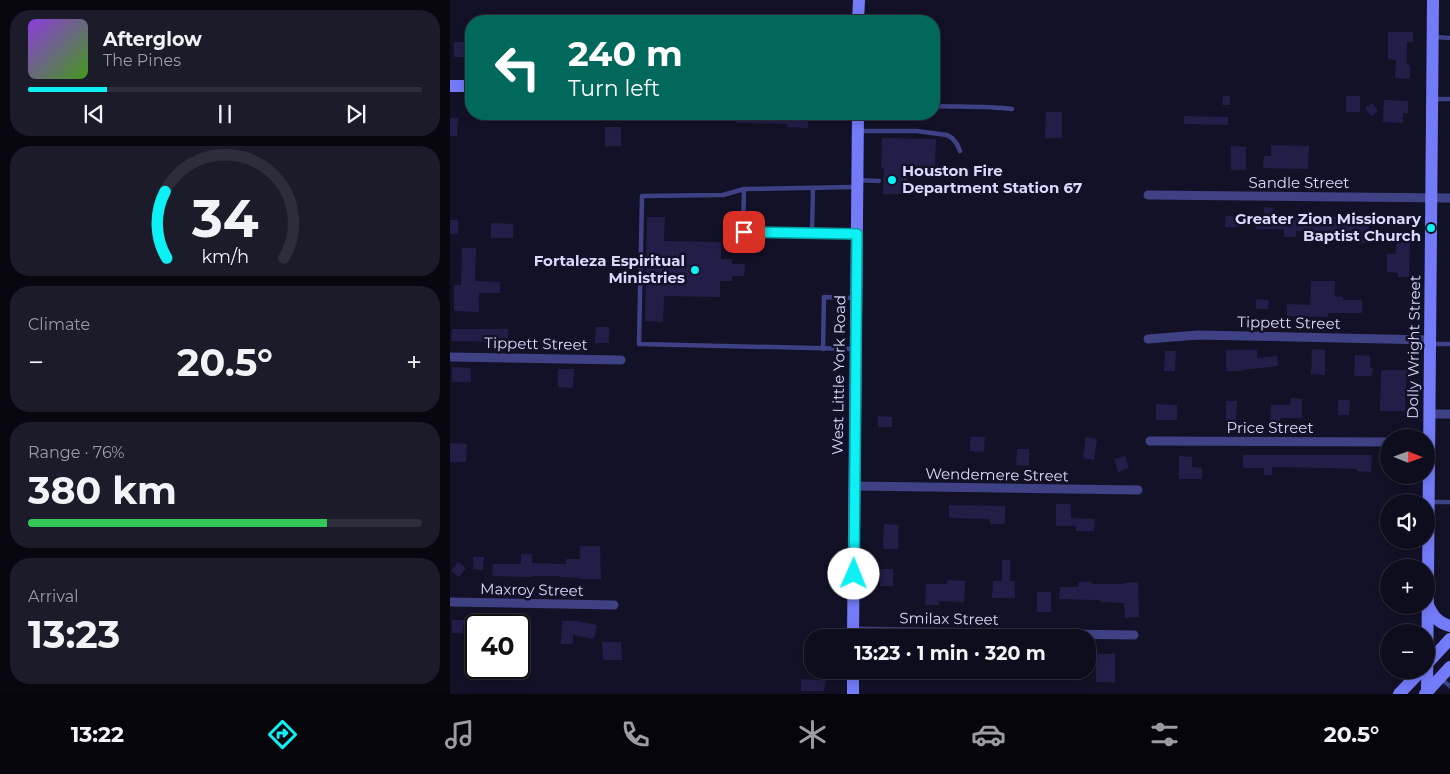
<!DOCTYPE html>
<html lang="en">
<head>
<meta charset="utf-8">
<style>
	body { margin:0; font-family:Montserrat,sans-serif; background:#1c1b2a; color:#f1f3f6; height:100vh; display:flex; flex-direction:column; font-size:19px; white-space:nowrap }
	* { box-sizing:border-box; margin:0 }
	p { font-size:16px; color:#9b9ca4 }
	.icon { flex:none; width:28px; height:28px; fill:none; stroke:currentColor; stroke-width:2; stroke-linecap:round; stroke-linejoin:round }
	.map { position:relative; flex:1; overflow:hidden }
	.panel { display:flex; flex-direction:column; gap:10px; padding:10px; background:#080710; width:450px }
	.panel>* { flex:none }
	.guide { position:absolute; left:15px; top:15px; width:475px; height:105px; border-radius:20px; box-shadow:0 2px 12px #0003,0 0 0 1px #2e2d3b; background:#00695c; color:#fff; overflow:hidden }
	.needle { width:32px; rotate:91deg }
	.buttons { position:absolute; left:930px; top:429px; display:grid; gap:10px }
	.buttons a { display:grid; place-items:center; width:55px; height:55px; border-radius:50%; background:#0e0d1d; box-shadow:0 2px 12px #0003,0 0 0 1px #2e2d3b; font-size:25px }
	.speed { position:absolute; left:15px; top:614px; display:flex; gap:10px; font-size:25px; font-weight:700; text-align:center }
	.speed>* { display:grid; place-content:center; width:65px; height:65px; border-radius:50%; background:#0e0d1d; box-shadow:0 2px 12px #0003,0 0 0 1px #2e2d3b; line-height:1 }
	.speed .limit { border:2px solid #111; border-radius:8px; background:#fff; color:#111 }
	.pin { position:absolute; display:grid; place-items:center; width:42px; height:42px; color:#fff; margin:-21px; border-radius:10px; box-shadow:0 2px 8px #0006 }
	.me { position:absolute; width:55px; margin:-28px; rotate:1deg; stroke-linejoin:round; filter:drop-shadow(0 0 4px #0008) }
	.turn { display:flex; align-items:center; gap:18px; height:105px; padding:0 20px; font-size:22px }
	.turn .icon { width:65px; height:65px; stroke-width:2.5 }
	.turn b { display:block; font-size:35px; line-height:42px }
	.big { font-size:38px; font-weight:700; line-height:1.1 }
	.panel .widget { flex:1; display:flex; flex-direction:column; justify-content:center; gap:8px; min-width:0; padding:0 18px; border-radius:20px; background:#1c1b2a }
	.panel .dial { align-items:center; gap:0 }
	.dial svg { height:130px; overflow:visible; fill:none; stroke:#2e2d3b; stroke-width:7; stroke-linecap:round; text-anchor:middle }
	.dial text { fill:#f1f3f6; stroke:none }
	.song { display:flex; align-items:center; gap:15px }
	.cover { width:60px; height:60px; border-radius:8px; background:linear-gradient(135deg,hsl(270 70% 55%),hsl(100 70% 35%)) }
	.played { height:5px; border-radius:2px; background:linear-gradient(90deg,#0df1f5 20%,#2e2d3b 20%) }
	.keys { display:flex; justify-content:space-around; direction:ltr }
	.heat { display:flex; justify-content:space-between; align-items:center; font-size:28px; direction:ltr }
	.charge { height:8px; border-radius:4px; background:linear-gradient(90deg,#34c759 76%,#2e2d3b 0) }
	.trip { position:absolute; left:354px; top:629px; width:292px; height:50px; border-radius:20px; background:#0e0d1d; box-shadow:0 2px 12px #0003,0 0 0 1px #2e2d3b; font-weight:700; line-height:50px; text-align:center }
	.dock { display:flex; height:80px; justify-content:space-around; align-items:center; background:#06050c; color:#9b9ca4 }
	.dock .icon { width:35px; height:35px }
	.dock .selected { color:#0df1f5 }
	.dock b { font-size:22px; color:#f1f3f6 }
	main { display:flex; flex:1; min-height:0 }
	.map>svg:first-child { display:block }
	.building { fill:#231e47 }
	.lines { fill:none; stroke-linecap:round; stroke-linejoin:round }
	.lane { stroke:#3e4184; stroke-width:4.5 }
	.street { stroke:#3e4184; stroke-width:9 }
	.secondary { stroke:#747bf9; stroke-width:12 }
	.route-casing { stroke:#089d9f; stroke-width:12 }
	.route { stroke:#0df1f5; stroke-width:9 }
	.poi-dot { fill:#0df1f5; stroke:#131127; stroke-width:2 }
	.labels { text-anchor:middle; stroke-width:5; stroke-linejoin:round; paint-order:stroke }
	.poi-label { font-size:15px; font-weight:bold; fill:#dad8fd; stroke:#131127; text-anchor:end }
	.street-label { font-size:15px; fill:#dad8fd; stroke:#131127 }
</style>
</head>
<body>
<main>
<section class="panel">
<div class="widget">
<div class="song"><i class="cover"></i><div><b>Afterglow</b><p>The Pines</p></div></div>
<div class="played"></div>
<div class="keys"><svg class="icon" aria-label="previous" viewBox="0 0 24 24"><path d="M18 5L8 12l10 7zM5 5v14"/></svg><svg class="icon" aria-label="pause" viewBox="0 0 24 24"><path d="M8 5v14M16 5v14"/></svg><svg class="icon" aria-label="next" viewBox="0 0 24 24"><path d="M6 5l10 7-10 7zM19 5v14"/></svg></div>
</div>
<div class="widget dial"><svg viewBox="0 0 100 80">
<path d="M14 69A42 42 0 1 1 86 69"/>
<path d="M14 69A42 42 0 0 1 13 28" stroke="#0df1f5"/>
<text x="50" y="56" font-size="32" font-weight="700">34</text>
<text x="50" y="72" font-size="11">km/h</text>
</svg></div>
<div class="widget"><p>Climate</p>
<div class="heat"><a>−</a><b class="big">20.5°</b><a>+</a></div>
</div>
<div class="widget"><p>Range · 76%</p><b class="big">380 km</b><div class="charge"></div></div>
<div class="widget"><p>Arrival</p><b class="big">13:23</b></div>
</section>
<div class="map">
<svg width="1000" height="694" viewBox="0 0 1000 694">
	<rect width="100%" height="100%" fill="#131127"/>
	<g class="building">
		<path d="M938,32H963V42H957V65H960V79L945,78L946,60L938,59Z"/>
		<rect x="4" y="42" width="17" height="15"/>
		<path d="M773,96H780V105H772Z"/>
		<rect x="896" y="96" width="14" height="16"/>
		<path d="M934,100L958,101V113H953V123L933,122Z"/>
		<path d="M922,103L928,111L921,116L915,108Z"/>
		<path d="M596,112H612V138H595Z"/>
		<path d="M287,114H359L358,128L337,127V124L286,123Z"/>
		<path d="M734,116L778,117V125L734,124Z"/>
		<path d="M0,118H8L7,136H0Z"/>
		<rect x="155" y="127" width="16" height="19"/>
		<path d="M432,138L486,139L485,169L458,168V194H433L434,168H431Z"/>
		<path d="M821,145L859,146L858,169L813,168L814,156H821Z"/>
		<path d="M781,146L796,147V170H781Z"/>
		<path d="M814,207L823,208L822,216H855V214L919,217L918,243H906V237H887V232L846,231V237H834V229H806V220H814Z"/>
		<rect x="775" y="216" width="14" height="11"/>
		<path d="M197,217H215L214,241L271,242V259H282V264H295L294,276H282V281H270V297L214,296L213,322L195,321Z"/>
		<rect x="0" y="220" width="8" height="14"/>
		<path d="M41,223L63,224V238H41Z"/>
		<path d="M947,236H960L959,277H948V273L937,272V254H946Z"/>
		<path d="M12,248H26L25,281L50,282V293H29V312L4,311V285H11Z"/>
		<path d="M861,281H885V296L893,297V300H912V313H878V317L837,316V304L860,305Z"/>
		<path d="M806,299L819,300L818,309H806Z"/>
		<path d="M146,327H159V343H145Z"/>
		<path d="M2,329H58V342L1,341Z"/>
		<path d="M862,349L875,350V375L861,374Z"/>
		<path d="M776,350H807V358L827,356L828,366L792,370V371H776Z"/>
		<path d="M715,351H726L725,371H714Z"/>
		<path d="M905,355L920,356V368H923L922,376H904Z"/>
		<path d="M2,367L21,368V382H2Z"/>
		<path d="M108,369H124L123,388L108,387Z"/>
		<path d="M931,370H957L955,411H930Z"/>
		<path d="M841,398L852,399V418H830V422H820L821,405H840Z"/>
		<path d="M888,400H900L899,415H888Z"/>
		<path d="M776,401H787L786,420H776Z"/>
		<path d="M706,404L727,405V420H706Z"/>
		<path d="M428,416L442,417V427H428Z"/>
		<path d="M520,437H535L534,452L520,451Z"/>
		<path d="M636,437L647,439L644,460L633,458Z"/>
		<path d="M0,443L17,444L16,462H0Z"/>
		<path d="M567,449H579V466L566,465Z"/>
		<path d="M793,455H922L921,472L907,471V469L881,468L822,467V475H814V468H793Z"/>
		<path d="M675,456L679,468L668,472L664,459Z"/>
		<path d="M729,456L742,457V467L752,468V479H729Z"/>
		<path d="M606,504H621V518L645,519L644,531H626V526H606Z"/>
		<path d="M499,505L555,506V524H540V519L499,518Z"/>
		<path d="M434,524L448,525V549H433Z"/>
		<path d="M130,546H150L151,579H130V578L110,577V576H82V577L42,576L43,564H71V554H82V563L116,564V559H130Z"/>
		<path d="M23,557H34L33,570L23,569Z"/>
		<path d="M552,560H560V581H565V598H542L543,581H552Z"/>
		<path d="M8,562L16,568L9,577L1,571Z"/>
		<rect x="430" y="569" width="13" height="17"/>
		<path d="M497,580L515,581L514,602L489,601V605H475L476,584H497Z"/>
		<path d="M629,582H642V584H674V583L688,582L689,617L675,618L674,603L650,602V600L609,599L610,587H628Z"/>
		<rect x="587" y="592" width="14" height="20"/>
		<path d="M2,620H14L13,633H2Z"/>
		<path d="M112,621H127L147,625L144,639L123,635V644H111Z"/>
		<path d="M152,642H171L172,660H153Z"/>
		<rect x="646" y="654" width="19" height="28"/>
		<path d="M470,670H482V680L470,679Z"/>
		<path d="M351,679L375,680L374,691H351Z"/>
	</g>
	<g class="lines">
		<g class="lane">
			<path d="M985,37L1000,38"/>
			<path d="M984,99H1000"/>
			<path d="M484,106C510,107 537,106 562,109"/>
			<path d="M410,131H467L497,135L502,138L507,144L510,151"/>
			<path d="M408,180L429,181"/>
			<path d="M405,187L294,189L293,233L406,234"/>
			<path d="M294,189L273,195L192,196L189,344L404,349"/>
			<path d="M362,234L363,188"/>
			<path d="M981,344H1000"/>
			<path d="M373,349L374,297L405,298"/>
			<path d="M980,502H1000"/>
			<path d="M991,679L1000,686"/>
		</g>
		<g class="street">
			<path d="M698,195L1000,198"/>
			<path d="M698,339L748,335L980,340"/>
			<path d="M0,357L171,360"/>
			<path d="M979,414H1000"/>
			<path d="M700,441L939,442"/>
			<path d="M404,486L688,490"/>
			<path d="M0,602L164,605"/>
			<path d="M403,631L684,635"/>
		</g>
		<g class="secondary">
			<path d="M408,21L409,0"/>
			<path d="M0,86H21"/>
			<path d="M978,605C983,616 988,623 1000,626"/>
			<path d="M403,638L408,114"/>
			<path d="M976,665L1000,639"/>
			<path d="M403,694V670"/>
			<path d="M949,694L972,670"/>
			<path d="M975,694L1000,667"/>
			<path d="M977,694L983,0"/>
		</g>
	</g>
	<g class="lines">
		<g class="route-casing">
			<path id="route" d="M294,232L407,234L404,574"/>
		</g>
		<use href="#route" class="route"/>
	</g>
	<g class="poi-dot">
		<circle cx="442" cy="180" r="5"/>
		<circle cx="981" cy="228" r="5"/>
		<circle cx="245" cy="270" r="5"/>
	</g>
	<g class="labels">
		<g class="poi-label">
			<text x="452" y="176" text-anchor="start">Houston Fire<tspan x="452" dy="17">Department Station 67</tspan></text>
			<text x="971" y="224">Greater Zion Missionary<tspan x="971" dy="17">Baptist Church</tspan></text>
			<text x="235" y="266">Fortaleza Espiritual<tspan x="235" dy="17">Ministries</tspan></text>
		</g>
		<g class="street-label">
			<text x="849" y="188">Sandle Street</text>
			<text transform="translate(839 323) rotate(1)" y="5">Tippett Street</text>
			<text transform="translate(86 344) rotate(1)" y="5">Tippett Street</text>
			<text transform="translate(964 347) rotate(-89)" y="5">Dolly Wright Street</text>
			<text transform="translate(389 375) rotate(-89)" y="5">West Little York Road</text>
			<text x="820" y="433">Price Street</text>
			<text transform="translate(547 475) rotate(1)" y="5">Wendemere Street</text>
			<text transform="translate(82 590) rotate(1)" y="5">Maxroy Street</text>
			<text transform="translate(499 619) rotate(1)" y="5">Smilax Street</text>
		</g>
	</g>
</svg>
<div class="buttons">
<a><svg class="needle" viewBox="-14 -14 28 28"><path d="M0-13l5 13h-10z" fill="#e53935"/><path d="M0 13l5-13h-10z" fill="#9b9ca4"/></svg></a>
<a><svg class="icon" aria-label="sound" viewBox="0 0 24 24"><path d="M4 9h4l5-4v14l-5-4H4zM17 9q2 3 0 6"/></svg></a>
<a>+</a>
<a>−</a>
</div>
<div class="speed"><div class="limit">40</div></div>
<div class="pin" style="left:294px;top:232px;background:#d93025"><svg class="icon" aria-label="arrive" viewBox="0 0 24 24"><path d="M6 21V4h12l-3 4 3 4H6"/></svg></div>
<svg class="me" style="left:404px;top:574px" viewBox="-20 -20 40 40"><circle r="19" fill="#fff"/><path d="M0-13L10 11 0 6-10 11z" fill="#0df1f5"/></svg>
<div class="trip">13:23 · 1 min · 320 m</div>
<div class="guide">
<div class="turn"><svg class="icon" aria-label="left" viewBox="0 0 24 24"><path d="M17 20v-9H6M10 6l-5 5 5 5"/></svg><div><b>240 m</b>Turn left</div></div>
</div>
</div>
</main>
<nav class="dock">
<b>13:22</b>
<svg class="icon selected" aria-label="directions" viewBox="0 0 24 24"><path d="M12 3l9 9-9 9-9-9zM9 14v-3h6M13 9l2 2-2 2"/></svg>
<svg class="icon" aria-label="music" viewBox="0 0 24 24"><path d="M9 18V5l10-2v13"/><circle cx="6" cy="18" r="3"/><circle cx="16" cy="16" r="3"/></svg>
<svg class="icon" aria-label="phone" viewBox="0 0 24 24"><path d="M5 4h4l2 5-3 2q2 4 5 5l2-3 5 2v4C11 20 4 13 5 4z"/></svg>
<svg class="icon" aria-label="climate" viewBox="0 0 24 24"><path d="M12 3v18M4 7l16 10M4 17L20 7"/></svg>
<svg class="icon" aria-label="car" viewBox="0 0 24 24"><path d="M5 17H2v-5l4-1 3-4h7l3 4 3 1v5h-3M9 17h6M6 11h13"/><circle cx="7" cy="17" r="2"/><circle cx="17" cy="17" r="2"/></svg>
<svg class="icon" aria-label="filters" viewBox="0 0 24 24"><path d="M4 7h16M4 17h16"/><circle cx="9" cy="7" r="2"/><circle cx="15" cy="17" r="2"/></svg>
<b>20.5°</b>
</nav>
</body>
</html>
